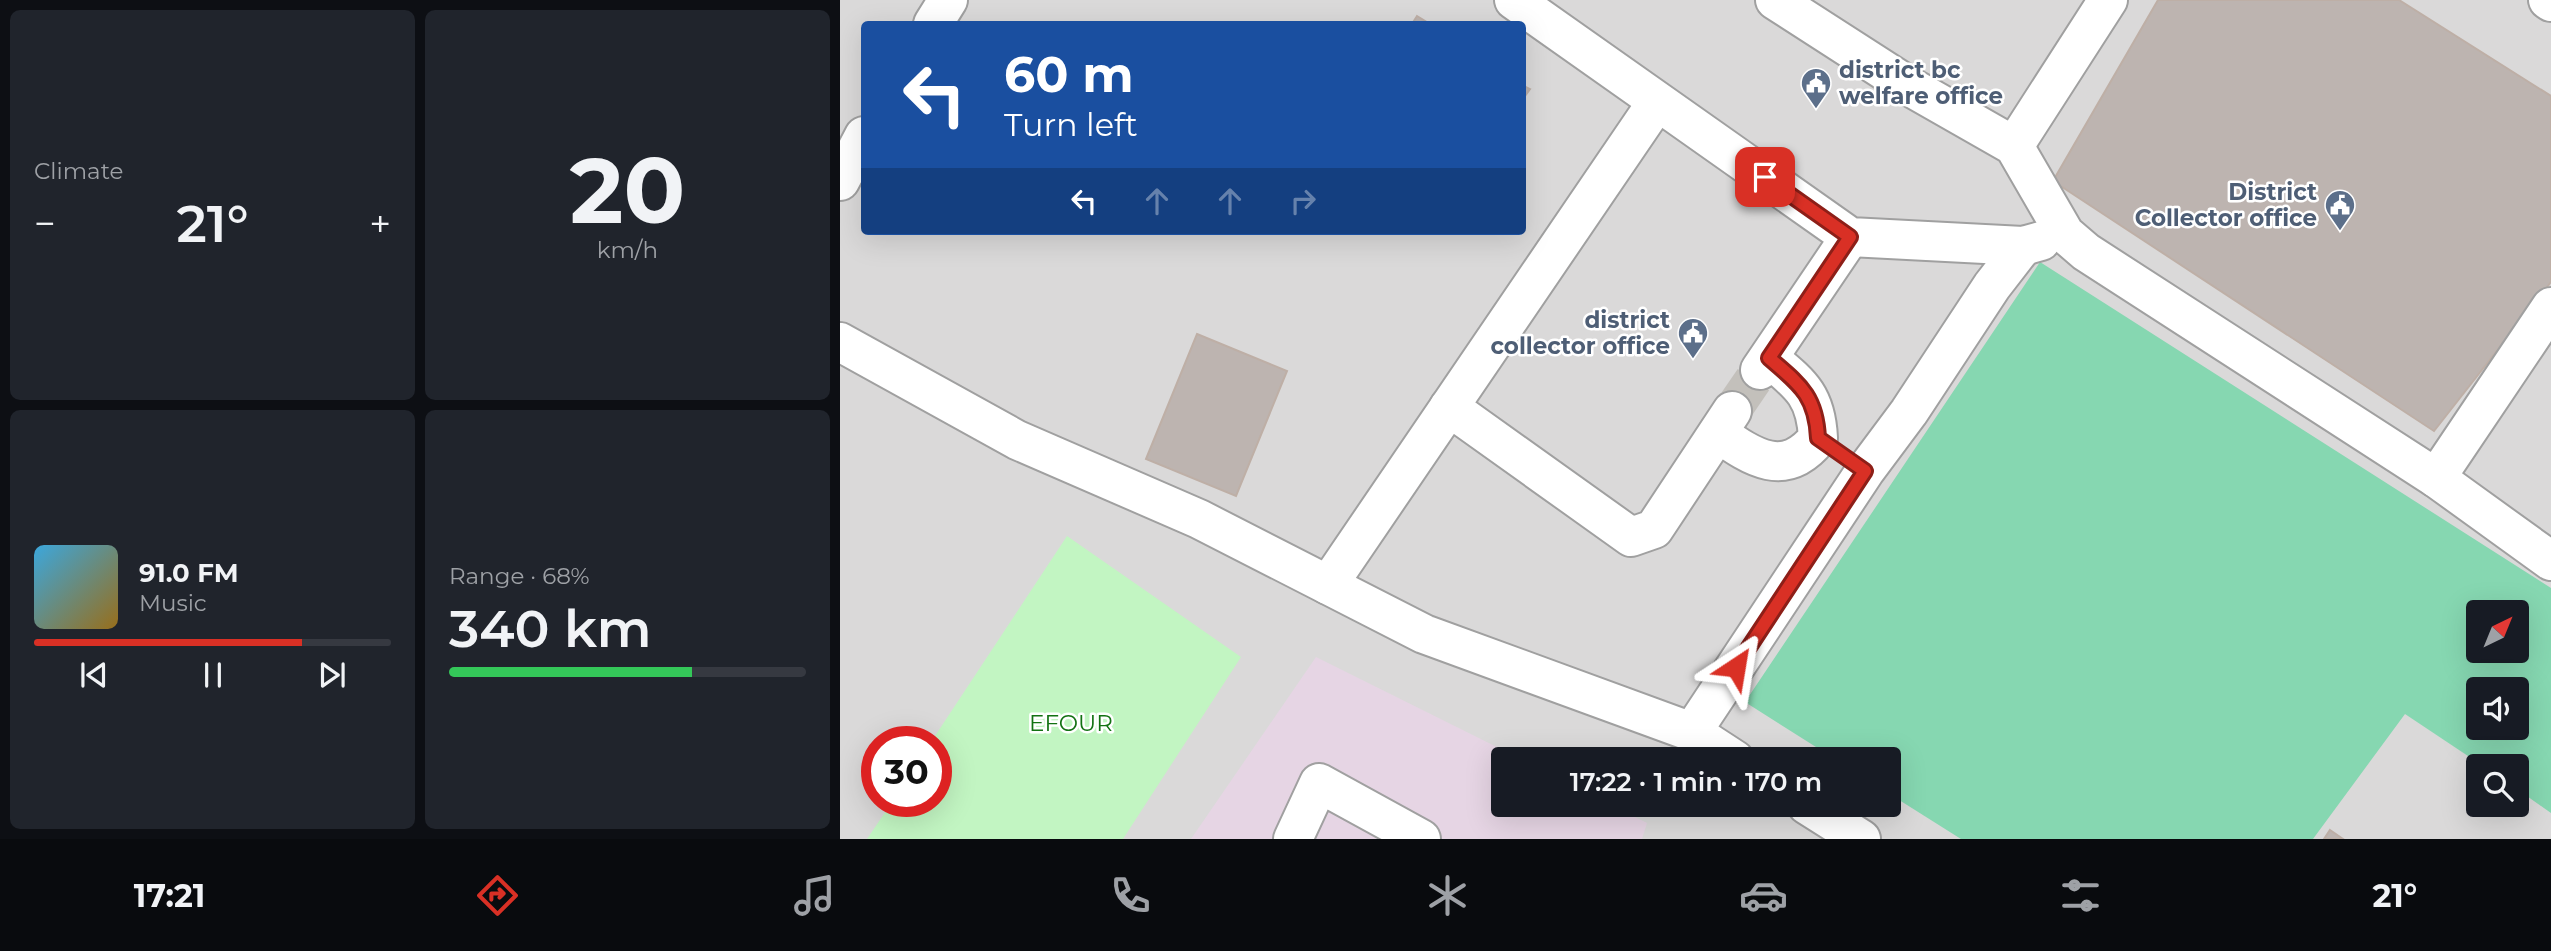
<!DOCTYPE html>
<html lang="en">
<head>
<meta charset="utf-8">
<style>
	body { margin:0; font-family:Montserrat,sans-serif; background:#20242c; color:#f1f3f6; height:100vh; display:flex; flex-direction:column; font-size:26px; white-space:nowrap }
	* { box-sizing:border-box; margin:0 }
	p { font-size:23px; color:#9ea1a6 }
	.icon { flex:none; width:38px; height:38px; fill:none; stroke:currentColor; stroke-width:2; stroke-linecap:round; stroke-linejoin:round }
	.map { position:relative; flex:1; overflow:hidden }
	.panel { display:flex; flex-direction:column; gap:10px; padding:10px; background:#0d0f14; width:840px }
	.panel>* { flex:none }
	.top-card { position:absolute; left:21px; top:21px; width:665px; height:214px; border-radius:7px; box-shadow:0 7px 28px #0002; background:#1a4fa0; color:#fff; overflow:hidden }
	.needle { width:46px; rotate:43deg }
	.buttons { position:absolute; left:1626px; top:600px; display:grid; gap:14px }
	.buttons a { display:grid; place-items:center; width:63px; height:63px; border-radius:7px; background:#171b24; box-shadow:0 7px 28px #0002; font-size:35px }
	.speed { position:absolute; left:21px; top:726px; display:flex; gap:14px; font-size:35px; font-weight:700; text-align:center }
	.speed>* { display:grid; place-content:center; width:91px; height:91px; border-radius:50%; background:#171b24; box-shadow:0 7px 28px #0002; line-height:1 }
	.speed .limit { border:10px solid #d22; background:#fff; color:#111 }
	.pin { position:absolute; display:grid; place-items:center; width:60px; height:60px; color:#fff; margin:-30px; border-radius:14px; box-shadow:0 4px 10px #0006 }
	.me { position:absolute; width:77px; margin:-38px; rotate:33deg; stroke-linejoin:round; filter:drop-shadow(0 0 5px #0008) }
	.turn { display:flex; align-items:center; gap:24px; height:147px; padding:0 28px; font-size:32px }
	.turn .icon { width:91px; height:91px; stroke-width:2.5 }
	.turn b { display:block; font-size:49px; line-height:60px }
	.lanes { display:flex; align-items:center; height:66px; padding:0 28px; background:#0003; justify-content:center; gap:35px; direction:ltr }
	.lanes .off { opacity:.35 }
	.big { font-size:52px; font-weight:600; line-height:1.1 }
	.panel .widget { flex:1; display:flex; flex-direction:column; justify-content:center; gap:10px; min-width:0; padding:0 24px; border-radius:10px; background:#20242c }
	.panel .dial { align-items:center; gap:0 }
	.dial b { font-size:91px; line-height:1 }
	.song { display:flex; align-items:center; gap:21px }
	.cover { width:84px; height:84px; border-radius:10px; background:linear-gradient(135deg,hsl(200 70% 55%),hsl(40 70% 35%)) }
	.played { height:7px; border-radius:4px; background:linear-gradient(90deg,#d93025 75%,#363941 75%) }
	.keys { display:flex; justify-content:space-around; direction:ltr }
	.heat { display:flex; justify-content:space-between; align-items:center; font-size:38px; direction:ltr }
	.charge { height:10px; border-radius:5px; background:linear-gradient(90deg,#34c759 68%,#363941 0) }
	.panel .tiles { flex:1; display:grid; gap:10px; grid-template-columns:repeat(2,1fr) }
	.trip { position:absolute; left:651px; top:747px; width:410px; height:70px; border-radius:7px; background:#171b24; box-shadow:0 7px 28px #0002; font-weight:600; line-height:70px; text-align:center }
	.tabs { display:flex; height:112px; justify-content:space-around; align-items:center; background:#090b0e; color:#9ea1a6 }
	.tabs .icon { width:49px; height:49px }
	.tabs .on { color:#d93025 }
	.tabs b { font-size:32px; color:#f1f3f6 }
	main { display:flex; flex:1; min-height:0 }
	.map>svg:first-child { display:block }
	.residential { fill:#dad9d9; fill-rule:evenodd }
	.industrial { fill:#e6d5e4 }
	.park { fill:#c2f5c2 }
	.pitch { fill:#86d7b1; fill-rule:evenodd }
	.building { fill:#bdb4b0; stroke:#beafa6; stroke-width:2 }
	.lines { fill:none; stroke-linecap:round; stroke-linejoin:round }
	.minor-tunnel { stroke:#c3c0bb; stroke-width:38; stroke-dasharray:38 19; stroke-linecap:butt }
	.minor-casing { stroke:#a0a0a0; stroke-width:42 }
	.minor { stroke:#fff; stroke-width:38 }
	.route-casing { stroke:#8d1f18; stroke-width:18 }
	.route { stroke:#d93025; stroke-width:12 }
	.labels { text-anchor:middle; stroke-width:5; stroke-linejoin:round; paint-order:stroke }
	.service-label { font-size:23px; font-weight:bold; fill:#4e5e75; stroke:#fff; text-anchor:end }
	.park-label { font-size:23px; fill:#137213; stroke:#fff }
</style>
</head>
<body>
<main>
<section class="panel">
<div class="tiles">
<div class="widget"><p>Climate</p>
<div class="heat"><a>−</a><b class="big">21°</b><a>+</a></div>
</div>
<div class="widget dial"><b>20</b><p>km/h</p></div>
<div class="widget">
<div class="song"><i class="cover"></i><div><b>91.0 FM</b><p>Music</p></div></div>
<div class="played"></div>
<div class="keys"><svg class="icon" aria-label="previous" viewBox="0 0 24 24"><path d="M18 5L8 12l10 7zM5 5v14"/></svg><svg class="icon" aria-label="pause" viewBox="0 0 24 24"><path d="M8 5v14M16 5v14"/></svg><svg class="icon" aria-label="next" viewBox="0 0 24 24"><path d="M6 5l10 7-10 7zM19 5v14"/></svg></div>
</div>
<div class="widget"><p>Range · 68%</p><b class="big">340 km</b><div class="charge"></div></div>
</div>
</section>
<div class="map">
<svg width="1711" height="839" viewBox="0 0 1711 839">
	<rect width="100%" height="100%" fill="#ede9e3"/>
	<path class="residential" d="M0,0H1711V839H0ZM24,24H682V231H24ZM1638,612H1676V651H1638ZM1638,690H1676V728H1638ZM37,742H96V802H37ZM663,760H1048V805H663ZM1638,766H1676V805H1638Z"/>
	<path class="industrial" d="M476,657L681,759L663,760V805H771L807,823L802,839H351Z"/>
	<path class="park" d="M227,536L401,657L283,839H27L52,802H96V742H91Z"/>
	<path class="pitch" d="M1200,262L1711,588V813L1677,789L1676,766H1643L1565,714L1473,839H1121L1048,793V760L995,759L905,702ZM1638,612H1676V651H1638ZM1638,690H1676V728H1638Z"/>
	<g class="building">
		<path d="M1318,0H1559L1711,96V282L1594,431L1213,181Z"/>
		<path d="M577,16L590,24H572Z"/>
		<path d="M682,85L690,89L682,100Z"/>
		<path d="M357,334L447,371L396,496L306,459Z"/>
		<path d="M1490,830L1503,839H1484Z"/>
	</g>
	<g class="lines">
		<path class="minor-tunnel" d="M892,411L920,370"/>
		<g class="minor-casing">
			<g id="minor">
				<path d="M674,0L1010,237L1183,246L1201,241"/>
				<path d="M935,0L1067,85L1174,146L1225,234L1246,252L1596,478L1711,307"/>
				<path d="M1708,0L1711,2"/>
				<path d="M93,24L108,0"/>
				<path d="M1174,146L1268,0"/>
				<path d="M0,181L24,136"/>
				<path d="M0,342L177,440L359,519L584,634L852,732"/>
				<path d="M920,370L1010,237"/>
				<path d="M609,407L791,537L814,529L892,411"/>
				<path d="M878,433C913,458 945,479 978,438C976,395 960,384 929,358"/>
				<path d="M1596,478L1711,561"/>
				<path d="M488,585L817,102"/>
				<path d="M895,760L852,732L1025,471L1069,412L1152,286L1183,246"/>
				<path d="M967,805L1021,839"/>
				<path d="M453,839L479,783L581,839"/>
			</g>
		</g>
		<use href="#minor" class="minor"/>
	</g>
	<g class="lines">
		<g class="route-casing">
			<path id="route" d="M896,667L1025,471L978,438C976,395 959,384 929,358L1010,237L925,177"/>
		</g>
		<use href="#route" class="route"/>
	</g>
	<defs>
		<g id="civic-pin" transform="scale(1.575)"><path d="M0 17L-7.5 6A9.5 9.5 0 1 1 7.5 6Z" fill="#5c6f8a" stroke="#fff"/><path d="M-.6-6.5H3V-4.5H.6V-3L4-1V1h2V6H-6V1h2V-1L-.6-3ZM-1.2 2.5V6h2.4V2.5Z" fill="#fff"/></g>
	</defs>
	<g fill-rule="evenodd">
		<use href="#civic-pin" x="976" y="83"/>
		<use href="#civic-pin" x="1500" y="205"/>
		<use href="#civic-pin" x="853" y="333"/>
	</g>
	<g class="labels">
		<g class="service-label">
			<text x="999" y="78" text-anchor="start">district bc<tspan x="999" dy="26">welfare office</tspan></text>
			<text x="1477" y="200">District<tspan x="1477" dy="26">Collector office</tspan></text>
			<text x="830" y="328">district<tspan x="830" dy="26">collector office</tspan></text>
		</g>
		<g class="park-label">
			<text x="231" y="731">EFOUR</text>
		</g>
	</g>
</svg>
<div class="buttons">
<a><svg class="needle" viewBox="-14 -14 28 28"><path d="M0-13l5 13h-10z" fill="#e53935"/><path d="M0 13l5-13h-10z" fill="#9ea1a6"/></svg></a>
<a><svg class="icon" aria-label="sound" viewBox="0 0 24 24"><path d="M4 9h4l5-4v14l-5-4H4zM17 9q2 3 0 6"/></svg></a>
<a><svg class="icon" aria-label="search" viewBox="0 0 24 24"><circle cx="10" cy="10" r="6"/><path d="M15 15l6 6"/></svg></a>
</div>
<div class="speed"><div class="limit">30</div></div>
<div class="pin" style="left:925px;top:177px;background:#d93025"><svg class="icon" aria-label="arrive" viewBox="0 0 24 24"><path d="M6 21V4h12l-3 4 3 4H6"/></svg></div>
<svg class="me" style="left:896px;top:667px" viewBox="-20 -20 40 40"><path d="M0-17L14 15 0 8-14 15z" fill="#d93025" stroke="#fff" stroke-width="4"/></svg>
<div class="trip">17:22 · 1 min · 170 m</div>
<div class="top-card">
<div class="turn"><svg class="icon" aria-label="left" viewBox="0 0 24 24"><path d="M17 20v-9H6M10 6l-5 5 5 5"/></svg><div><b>60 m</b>Turn left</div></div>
<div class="lanes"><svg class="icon" aria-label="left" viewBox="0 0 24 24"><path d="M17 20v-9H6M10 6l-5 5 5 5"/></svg><svg class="icon off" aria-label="ahead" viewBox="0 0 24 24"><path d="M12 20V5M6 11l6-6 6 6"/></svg><svg class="icon off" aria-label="ahead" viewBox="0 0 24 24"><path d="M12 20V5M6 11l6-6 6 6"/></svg><svg class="icon off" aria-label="right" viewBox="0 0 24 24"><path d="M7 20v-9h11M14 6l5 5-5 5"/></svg></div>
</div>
</div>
</main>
<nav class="tabs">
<b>17:21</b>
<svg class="icon on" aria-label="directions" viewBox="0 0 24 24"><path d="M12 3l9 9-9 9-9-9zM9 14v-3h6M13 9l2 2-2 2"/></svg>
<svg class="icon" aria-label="music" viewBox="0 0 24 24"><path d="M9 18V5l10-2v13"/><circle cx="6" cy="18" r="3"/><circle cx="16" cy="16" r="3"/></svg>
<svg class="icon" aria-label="phone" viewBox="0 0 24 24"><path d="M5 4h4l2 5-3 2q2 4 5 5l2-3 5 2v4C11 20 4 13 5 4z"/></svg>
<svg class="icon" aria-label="climate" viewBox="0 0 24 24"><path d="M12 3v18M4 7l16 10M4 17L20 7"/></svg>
<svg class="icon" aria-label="car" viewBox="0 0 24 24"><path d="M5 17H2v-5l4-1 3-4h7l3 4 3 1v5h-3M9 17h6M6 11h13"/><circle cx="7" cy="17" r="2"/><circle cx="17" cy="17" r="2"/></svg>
<svg class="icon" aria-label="filters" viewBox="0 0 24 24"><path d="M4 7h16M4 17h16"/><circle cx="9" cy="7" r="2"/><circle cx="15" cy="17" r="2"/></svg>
<b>21°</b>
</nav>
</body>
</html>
